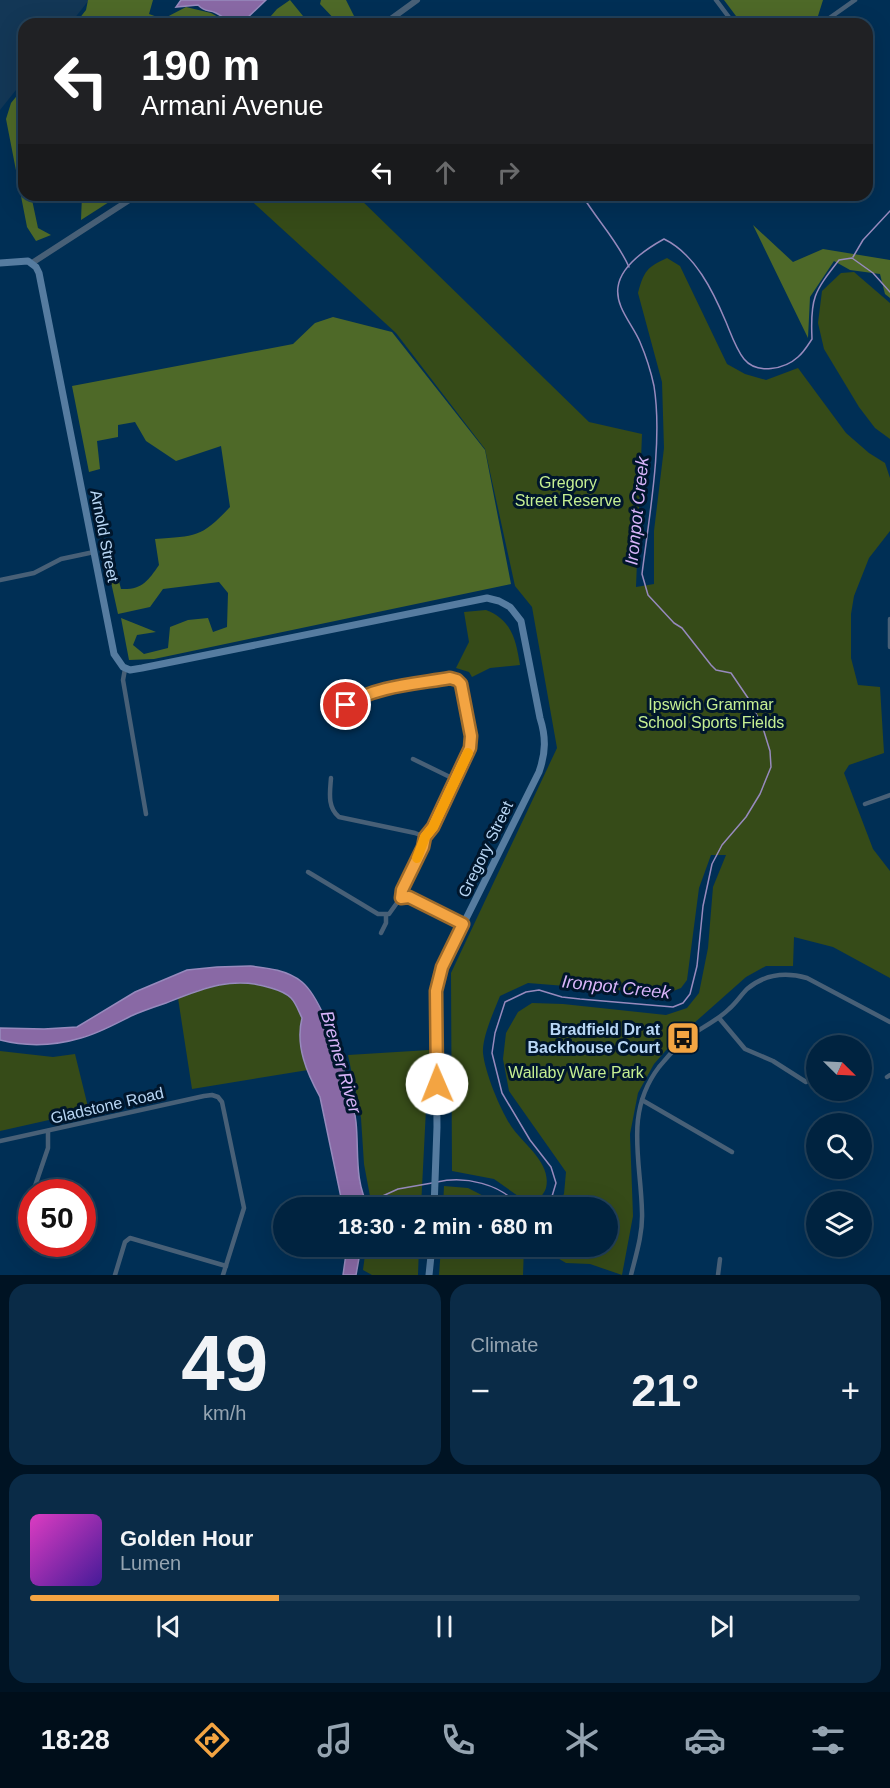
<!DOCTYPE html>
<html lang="en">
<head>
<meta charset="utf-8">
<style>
	body { margin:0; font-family:Helvetica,sans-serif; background:#0a2b47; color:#f1f3f6; height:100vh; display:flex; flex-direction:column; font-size:22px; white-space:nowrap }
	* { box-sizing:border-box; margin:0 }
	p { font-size:20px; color:#95a4b1 }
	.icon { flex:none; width:33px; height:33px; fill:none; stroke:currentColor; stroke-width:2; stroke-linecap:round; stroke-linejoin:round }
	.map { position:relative; height:1275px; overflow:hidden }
	.drawer { display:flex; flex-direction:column; gap:9px; padding:9px; background:#001323; flex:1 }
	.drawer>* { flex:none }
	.top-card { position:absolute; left:18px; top:18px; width:855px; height:183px; border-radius:18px; box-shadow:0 6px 24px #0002,0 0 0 2px #224059; background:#202124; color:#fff; overflow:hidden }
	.needle { width:39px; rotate:114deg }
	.fabs { position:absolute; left:806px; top:1035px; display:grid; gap:12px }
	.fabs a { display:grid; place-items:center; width:66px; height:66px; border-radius:50%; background:#002340; box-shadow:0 6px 24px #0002,0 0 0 2px #224059; font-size:30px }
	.speed { position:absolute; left:18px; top:1179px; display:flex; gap:12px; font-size:30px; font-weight:700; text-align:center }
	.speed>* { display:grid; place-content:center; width:78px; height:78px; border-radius:50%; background:#002340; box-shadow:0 6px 24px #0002,0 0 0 2px #224059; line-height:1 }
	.speed .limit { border:9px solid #d22; background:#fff; color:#111 }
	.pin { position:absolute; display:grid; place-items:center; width:51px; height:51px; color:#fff; margin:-26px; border:3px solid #fff; border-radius:50%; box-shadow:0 2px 6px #0007 }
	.me { position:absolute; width:66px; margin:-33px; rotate:359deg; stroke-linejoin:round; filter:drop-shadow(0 0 4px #0008) }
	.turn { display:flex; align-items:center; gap:21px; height:126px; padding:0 24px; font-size:27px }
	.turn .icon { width:78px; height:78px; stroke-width:2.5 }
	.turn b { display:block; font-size:42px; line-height:51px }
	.lanes { display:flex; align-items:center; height:57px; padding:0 24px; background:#0003; justify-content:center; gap:30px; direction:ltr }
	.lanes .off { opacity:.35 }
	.big { font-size:45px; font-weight:600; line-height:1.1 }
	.drawer .tile { flex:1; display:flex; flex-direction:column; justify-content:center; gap:9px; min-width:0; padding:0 21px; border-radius:18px; background:#0a2b47 }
	.drawer .dial { align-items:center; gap:0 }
	.dial b { font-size:78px; line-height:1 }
	.song { display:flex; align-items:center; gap:18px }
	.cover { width:72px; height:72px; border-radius:9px; background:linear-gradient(135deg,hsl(310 70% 55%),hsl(260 70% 35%)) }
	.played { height:6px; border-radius:3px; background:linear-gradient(90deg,#f3a442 30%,#224059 30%) }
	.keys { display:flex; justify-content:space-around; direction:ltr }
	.heat { display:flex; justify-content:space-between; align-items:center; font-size:33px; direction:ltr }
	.drawer .tiles { flex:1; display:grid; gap:9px; grid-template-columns:1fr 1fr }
	.tile:last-child { grid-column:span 2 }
	.trip { position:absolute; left:273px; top:1197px; width:345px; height:60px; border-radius:30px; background:#002340; box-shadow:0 6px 24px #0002,0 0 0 2px #224059; font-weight:600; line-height:60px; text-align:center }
	.tab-bar { display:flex; height:96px; justify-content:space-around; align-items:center; background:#000e1a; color:#95a4b1 }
	.tab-bar .icon { width:42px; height:42px }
	.tab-bar .selected { color:#f3a442 }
	.tab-bar b { font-size:27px; color:#f1f3f6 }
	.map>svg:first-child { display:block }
	.built { fill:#133756 }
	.green { fill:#364b18 }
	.forest { fill:#4e6928 }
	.water { fill:#8969a5; stroke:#978abd; stroke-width:1.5 }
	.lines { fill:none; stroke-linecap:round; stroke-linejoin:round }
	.stream { stroke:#978abd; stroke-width:1.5 }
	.minor { stroke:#486077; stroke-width:4.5 }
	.tertiary { stroke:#486077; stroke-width:6 }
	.secondary { stroke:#567ca0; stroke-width:7 }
	.route-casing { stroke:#9e6b2b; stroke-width:15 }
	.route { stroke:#f3a442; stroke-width:10 }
	.slow { stroke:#f59e0b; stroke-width:10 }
	.labels { text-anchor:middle; stroke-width:6; stroke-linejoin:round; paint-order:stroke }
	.park-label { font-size:16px; fill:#c5ef92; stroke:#00162c }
	.street-label { font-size:16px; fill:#b9d7f5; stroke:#00162c }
	.poi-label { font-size:16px; font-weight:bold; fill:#b9d7f5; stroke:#00162c; text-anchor:end }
	.water-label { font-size:18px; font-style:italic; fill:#d8b4f9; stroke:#00162c }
</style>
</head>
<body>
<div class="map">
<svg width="890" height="1275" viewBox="0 0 890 1275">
	<rect width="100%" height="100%" fill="#002f55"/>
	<path class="built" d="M0,0H89L70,24H24V80L0,110Z"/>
	<g class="green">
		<path d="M245,195H356L589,422L642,434L636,587L654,584V531L664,448L662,382L638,293C644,271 647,267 667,258L680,266L727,364L745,374L766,380L798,368L846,433L869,453L885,463L890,478V531L869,558L854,596L851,614V658L858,685L880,687L884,753L849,765L844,773L873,849L890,871V978L833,947L794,937L793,966H766L746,977L675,1040L654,1064L638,1093L630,1134L633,1216L622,1275L590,1264L566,1263L539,1247L608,1246V1208L554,1207L564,1194L566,1172L509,1091L503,1059L506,1033L518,1012L532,1003L563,1004L666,1015L687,1008L699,993L708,948L713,887L726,855H711L699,888L687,980L681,988L665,994L528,983L500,996C494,1011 482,1037 483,1053C485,1073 500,1109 511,1126C523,1144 552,1163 546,1188C545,1192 541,1196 539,1200L528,1203L494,1179L452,1171L451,973L557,748L532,607L515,586L485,449L396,333Z"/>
		<path d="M854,272L890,303V439L875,428L859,407L824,349L818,323L822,291L841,273Z"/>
		<path d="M486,610C512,620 516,640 520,665L490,668L472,677L469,672L456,668L469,642L464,612Z"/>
		<path d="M238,981C255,983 282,986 293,1001C297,1006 299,1013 302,1018C297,1037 302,1052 308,1070L192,1089L178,998L201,988Z"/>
		<path d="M429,1050L421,1207H372L364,1164L361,1118L348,1055Z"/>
		<path d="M0,1051L53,1057L75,1054L89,1111L0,1131Z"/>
		<path d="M444,1186L468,1188L505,1207H443Z"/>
		<path d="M366,1247H419L418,1275H372L363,1270Z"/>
		<path d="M441,1247H524L523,1275H439Z"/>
	</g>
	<g class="forest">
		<path d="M88,0H153L149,14L163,19L186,7L211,13L231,24H75L86,10Z"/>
		<path d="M290,0L303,16L327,24H264L277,9Z"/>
		<path d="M321,0H346L358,24H339L320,4Z"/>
		<path d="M724,0H823L818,16L807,24H742Z"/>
		<path d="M24,87V195H31L38,228L51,235L36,241L27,227L6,119L11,103Z"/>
		<path d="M82,195H120L81,220Z"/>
		<path d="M753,225L793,262L823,249L890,260V298L885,294L880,274L850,270L834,261L810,297L808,338Z"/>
		<path d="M333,317L392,332L485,450L511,584L154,659L129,660L121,618L156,632L137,635L133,645L144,654L168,648L170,627L188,620L208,618L213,632L227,627L228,593L219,582L163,589L150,607L118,614L107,564L114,562L121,589C142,590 148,581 159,565L155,539C196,536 201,538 230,507L221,446L176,461L146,441L135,422L118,425V437L97,441L100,469L89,472L72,386L293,344L315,323Z"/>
	</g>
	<g class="water">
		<path d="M181,0H266L244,21C227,24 228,19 216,13C208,9 206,13 198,5L176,7Z"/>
		<path d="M250,966C268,968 287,970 302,982C326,1002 352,1090 356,1122C359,1150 354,1182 369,1207H343L320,1097C307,1073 295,1046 302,1018C299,1012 296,1003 291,998C286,993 278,990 271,988C233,975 201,989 166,1003C154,1007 142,1011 131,1016C115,1024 99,1033 81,1038C54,1046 27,1047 0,1040V1028L44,1029L77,1027L135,992L187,970L217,967Z"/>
		<path d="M347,1247H361L356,1275H343Z"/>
	</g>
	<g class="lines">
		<g class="stream">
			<path d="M582,195C597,220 617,240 629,267"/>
			<path d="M853,257L863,240L890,211"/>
			<path d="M437,1182C464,1176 502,1183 520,1208"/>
			<path d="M365,1204L398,1189L432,1183"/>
			<path d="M544,1208L550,1203L556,1183L551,1167L530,1140L502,1093L492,1053L495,1033L505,1002L526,992L539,990L562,997L580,999L673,1007L683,1003L690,994L697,966L703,906L712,864L722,845L746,817L760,794L771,767L770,751L762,725L748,698L731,673L716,670L711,665L682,628L674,623L648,595L642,574C649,517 663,442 654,386C651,372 646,356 640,342C633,325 615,307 618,287C621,265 646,249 664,239C695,254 713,291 726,322C731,334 736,349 744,359C757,375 785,369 798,357C804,352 808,345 812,339C810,298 814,292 839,260L852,258L873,273L890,292"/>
		</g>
		<g class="minor">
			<path d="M716,0L734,24"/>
			<path d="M821,24L855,0"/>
			<path d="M0,580L34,573L61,559L94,552"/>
			<path d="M890,619V647"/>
			<path d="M125,669L123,680L146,814"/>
			<path d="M346,705C377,686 416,684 450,678L457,680L461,684L471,737L470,748L433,827L425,837L402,890L401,898"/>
			<path d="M413,759L456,780"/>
			<path d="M331,778C330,792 327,807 339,817L415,833L425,837"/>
			<path d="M865,804L890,795"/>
			<path d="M308,872L378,914H389L399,900L409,897L463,923"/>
			<path d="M381,933L386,923V915"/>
			<path d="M719,1018L745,1049L773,1061L806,1082"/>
			<path d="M887,1077L890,1075"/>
			<path d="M642,1100L732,1152"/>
			<path d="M0,1141L204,1096L212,1095L218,1097L222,1102L244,1208L223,1275"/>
			<path d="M33,1192L48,1148V1131"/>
			<path d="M19,1222L27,1211L32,1198"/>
			<path d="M115,1275L125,1242L130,1238L226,1266"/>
			<path d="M631,1275C636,1255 643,1233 642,1212C641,1160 624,1113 659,1067C666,1059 673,1050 681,1043C695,1030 715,1023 729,1009C736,1003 741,995 747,989C765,974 786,972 807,978L890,1022"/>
			<path d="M718,1275L720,1259"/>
		</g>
		<g class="tertiary">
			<path d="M384,24L417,0"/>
			<path d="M32,263L137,195"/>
		</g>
		<g class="secondary">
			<path d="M0,263L28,261L36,267L39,273L114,654L123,667L130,670L142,668L487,598L499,601L510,607L521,621L540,718C546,737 546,752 539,772L442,967L437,982L436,1000L437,1127L434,1208"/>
			<path d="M429,1275L432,1246"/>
		</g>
	</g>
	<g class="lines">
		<g class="route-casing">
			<path id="route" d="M346,705C376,686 416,684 450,678L457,680L461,684L471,736L470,748L433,827L425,837L423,847L402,890L401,898L409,897L463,924L442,967L436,991L437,1084"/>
		</g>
		<use href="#route" class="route"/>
		<path class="slow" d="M417,858L425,837L433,827L468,753"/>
	</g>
	<defs>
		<g id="bus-square" transform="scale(1.725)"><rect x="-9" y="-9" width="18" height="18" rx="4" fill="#f3a442" stroke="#00162c"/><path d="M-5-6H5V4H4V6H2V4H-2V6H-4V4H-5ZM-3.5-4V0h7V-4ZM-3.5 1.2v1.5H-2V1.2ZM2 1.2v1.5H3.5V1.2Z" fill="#111"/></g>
	</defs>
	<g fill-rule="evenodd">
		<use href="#bus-square" x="683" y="1038"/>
	</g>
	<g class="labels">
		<g class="park-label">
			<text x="568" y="488">Gregory<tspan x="568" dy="18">Street Reserve</tspan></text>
			<text x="711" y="710">Ipswich Grammar<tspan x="711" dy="18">School Sports Fields</tspan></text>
			<text x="576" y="1078">Wallaby Ware Park</text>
		</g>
		<g class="street-label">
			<text transform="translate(105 536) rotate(79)" y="6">Arnold Street</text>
			<text transform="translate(485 849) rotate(-64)" y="6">Gregory Street</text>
			<text transform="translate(107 1105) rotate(-13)" y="6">Gladstone Road</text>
		</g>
		<g class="poi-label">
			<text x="660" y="1035">Bradfield Dr at<tspan x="660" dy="18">Backhouse Court</tspan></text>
		</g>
		<g class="water-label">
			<text transform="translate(637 511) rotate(-84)" y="6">Ironpot Creek</text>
			<text transform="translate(616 987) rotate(6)" y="6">Ironpot Creek</text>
			<text transform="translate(341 1062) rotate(74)" y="6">Bremer River</text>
		</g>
	</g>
</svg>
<div class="fabs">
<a><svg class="needle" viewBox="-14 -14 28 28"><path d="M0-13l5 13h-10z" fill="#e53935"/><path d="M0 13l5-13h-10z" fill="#95a4b1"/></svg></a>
<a><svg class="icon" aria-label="search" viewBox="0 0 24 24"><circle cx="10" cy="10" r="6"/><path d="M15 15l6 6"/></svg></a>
<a><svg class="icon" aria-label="layers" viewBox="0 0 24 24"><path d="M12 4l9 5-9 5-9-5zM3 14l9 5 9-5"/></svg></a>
</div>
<div class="speed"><div class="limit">50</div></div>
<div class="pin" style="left:346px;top:705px;background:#d93025"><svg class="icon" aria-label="arrive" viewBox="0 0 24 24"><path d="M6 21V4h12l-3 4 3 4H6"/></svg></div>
<svg class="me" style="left:437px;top:1084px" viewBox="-20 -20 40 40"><circle r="19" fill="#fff"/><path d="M0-13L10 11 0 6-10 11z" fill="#f3a442"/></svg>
<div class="trip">18:30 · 2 min · 680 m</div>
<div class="top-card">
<div class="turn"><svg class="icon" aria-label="left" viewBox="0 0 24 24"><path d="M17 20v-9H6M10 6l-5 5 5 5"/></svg><div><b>190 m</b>Armani Avenue</div></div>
<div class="lanes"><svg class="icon" aria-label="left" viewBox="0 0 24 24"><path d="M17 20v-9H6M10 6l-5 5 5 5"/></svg><svg class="icon off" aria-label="ahead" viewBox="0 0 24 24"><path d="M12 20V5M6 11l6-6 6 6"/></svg><svg class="icon off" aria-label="right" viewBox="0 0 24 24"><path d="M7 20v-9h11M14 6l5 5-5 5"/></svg></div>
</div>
</div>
<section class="drawer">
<div class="tiles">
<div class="tile dial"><b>49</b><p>km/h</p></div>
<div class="tile"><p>Climate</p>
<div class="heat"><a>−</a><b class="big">21°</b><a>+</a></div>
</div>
<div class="tile">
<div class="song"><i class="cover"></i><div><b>Golden Hour</b><p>Lumen</p></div></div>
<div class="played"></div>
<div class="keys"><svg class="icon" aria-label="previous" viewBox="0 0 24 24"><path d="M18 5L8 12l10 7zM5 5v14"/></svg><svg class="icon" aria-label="pause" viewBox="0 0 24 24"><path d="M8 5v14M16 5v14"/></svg><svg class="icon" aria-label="next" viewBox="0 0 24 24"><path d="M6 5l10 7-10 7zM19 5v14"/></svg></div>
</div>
</div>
</section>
<nav class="tab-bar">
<b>18:28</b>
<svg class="icon selected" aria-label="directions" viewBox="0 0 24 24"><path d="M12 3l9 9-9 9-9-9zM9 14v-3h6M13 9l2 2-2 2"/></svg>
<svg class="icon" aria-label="music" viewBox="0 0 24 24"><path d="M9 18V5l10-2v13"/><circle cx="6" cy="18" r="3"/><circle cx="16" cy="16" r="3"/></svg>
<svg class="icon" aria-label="phone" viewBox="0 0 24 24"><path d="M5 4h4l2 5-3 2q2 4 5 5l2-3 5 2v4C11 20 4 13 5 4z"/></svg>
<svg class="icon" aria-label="climate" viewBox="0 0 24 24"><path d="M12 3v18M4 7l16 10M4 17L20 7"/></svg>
<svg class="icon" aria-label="car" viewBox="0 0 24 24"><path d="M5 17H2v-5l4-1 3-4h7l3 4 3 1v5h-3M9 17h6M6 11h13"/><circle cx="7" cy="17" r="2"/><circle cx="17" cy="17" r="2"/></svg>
<svg class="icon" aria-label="filters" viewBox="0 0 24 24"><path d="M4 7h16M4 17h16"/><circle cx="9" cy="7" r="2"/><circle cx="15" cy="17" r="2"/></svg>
</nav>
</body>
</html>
